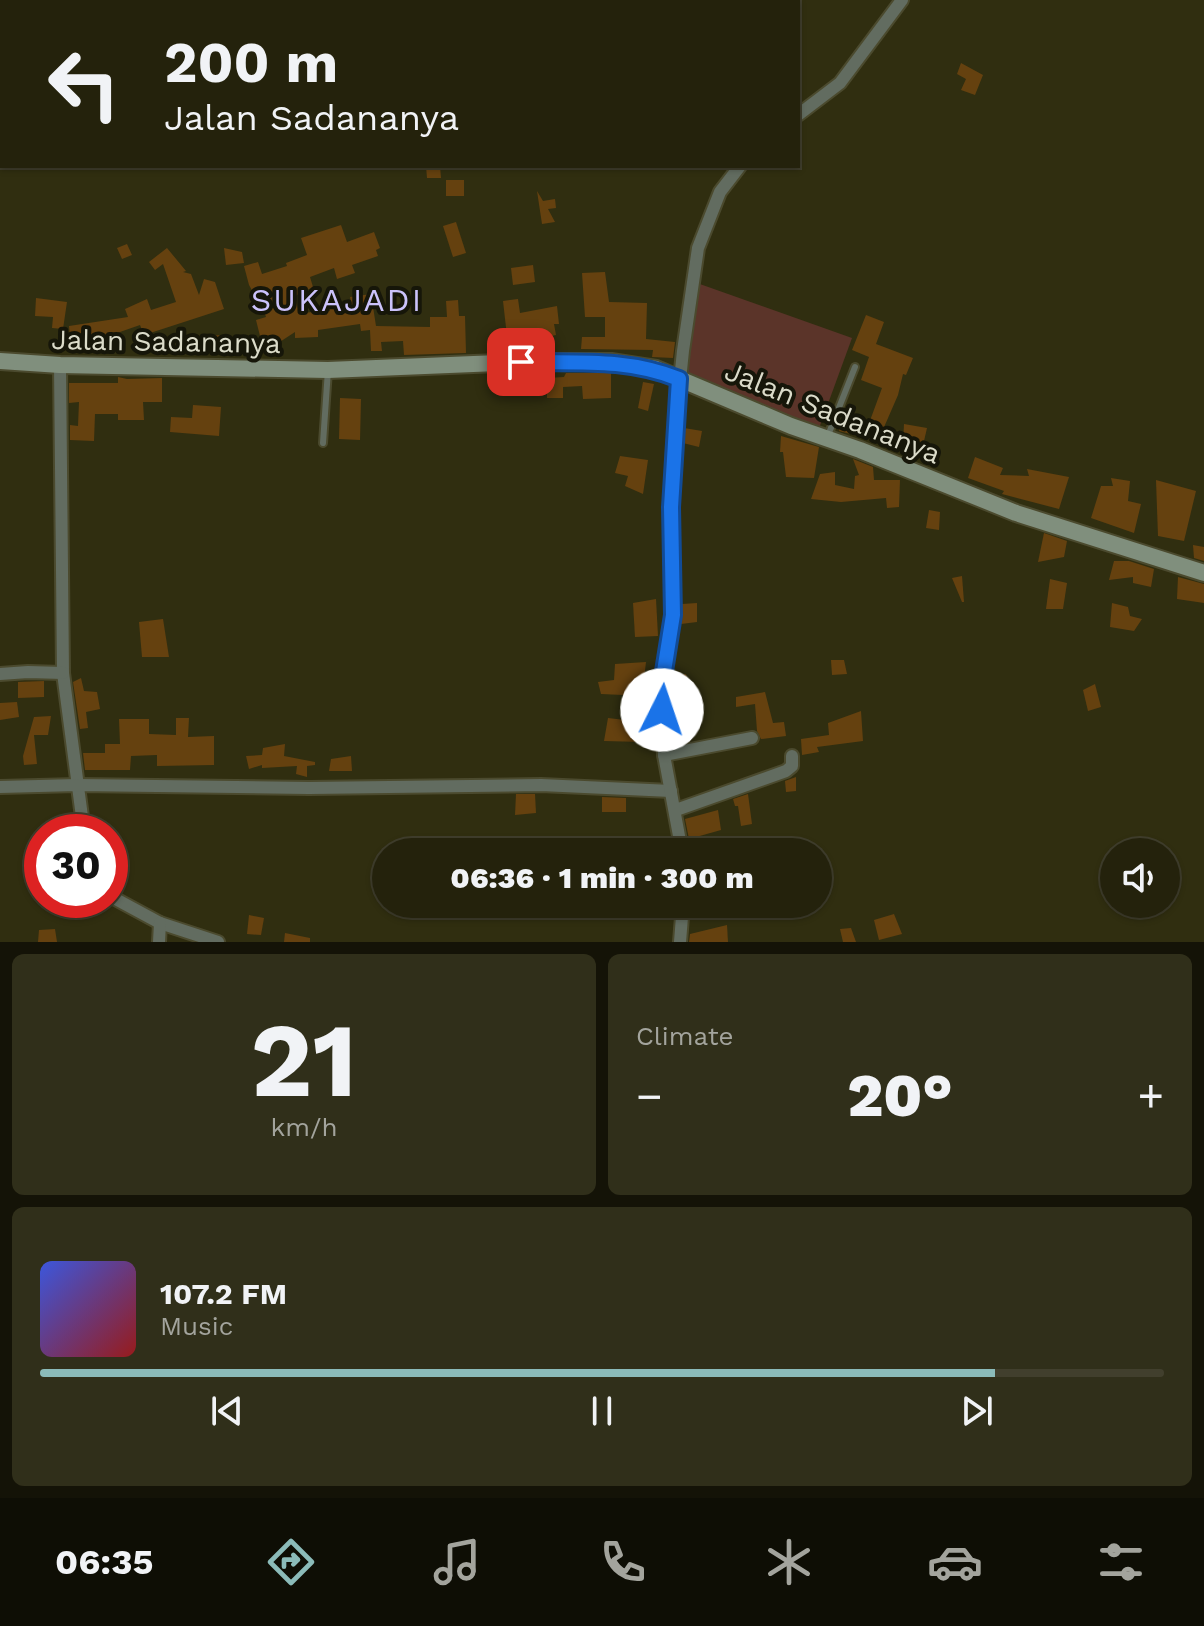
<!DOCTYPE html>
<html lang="en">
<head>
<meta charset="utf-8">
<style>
	body { margin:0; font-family:"Work Sans",sans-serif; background:#302f1a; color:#f1f3f6; height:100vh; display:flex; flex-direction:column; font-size:30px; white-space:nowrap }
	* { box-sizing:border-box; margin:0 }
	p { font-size:26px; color:#a3a49d }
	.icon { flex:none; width:44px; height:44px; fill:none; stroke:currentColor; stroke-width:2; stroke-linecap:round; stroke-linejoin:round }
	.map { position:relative; height:942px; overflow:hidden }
	.details { display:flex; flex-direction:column; gap:12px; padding:12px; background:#141307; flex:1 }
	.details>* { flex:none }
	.banner { position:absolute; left:0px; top:0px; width:800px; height:168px; box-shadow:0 2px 6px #0004,0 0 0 2px #413f2d; background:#24220c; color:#f1f3f6; overflow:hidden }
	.fabs { position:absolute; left:1100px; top:838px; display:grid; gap:16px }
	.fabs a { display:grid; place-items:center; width:80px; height:80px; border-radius:50%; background:#24220c; box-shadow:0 2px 6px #0004,0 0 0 2px #413f2d; font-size:40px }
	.speed { position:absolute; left:24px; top:814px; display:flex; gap:16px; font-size:40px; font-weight:700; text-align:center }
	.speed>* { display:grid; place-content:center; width:104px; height:104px; border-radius:50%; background:#24220c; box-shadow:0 2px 6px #0004,0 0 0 2px #413f2d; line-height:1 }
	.speed .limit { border:12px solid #d22; background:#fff; color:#111 }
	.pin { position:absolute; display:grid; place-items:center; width:68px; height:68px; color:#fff; margin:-34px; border-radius:16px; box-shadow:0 4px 12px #0006 }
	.me { position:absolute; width:88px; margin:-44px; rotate:4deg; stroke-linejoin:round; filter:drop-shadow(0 0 6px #0008) }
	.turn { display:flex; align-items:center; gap:28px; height:168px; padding:0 32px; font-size:36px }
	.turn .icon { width:104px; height:104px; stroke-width:2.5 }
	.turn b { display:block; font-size:56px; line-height:68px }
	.big { font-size:60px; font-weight:800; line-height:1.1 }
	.details .widget { flex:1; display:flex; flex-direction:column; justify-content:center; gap:12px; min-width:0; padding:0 28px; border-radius:12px; background:#302f1a }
	.details .dial { align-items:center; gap:0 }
	.dial b { font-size:104px; line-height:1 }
	.song { display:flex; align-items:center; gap:24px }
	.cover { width:96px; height:96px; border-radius:12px; background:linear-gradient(135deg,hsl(230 70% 55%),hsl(0 70% 35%)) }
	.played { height:8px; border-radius:4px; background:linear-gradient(90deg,#8bbbb9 85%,#413f2d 85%) }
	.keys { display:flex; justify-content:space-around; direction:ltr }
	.heat { display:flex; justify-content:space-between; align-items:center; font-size:44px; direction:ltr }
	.details .tiles { flex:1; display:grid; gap:12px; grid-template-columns:1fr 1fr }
	.widget:last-child { grid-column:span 2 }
	.trip { position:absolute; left:372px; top:838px; width:460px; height:80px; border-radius:40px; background:#24220c; box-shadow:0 2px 6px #0004,0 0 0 2px #413f2d; font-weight:800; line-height:80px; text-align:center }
	.dock { display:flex; height:128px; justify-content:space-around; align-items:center; background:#0e0e05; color:#a3a49d }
	.dock .icon { width:56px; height:56px }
	.dock .active { color:#8bbbb9 }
	.dock b { font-size:36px; color:#f1f3f6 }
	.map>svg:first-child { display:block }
	.green { fill:#5b3429 }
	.building { fill:#65410f }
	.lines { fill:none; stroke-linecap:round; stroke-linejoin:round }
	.lane-casing { stroke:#4b4a2e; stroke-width:10 }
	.street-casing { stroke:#4b4a2e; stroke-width:16 }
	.secondary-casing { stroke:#4b4a2e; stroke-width:20 }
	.lane { stroke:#626c60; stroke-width:6 }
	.street { stroke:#626c60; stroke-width:12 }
	.secondary { stroke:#808f7d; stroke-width:16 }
	.route-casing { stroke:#114b97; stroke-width:20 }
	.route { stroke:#1a73e8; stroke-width:14 }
	.labels { text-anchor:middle; stroke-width:8; stroke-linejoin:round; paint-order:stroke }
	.street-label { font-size:28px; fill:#dbdbc9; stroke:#161609 }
	.quarter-label { font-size:32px; letter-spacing:2px; fill:#cbc2fb; stroke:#161609 }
</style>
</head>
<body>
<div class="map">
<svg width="1204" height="942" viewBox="0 0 1204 942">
	<rect width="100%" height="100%" fill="#302e10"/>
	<path class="green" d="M697,283L852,338L818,431L683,372Z"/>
	<g class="building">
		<path d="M961,63L983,75L975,95L961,90L966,79L957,74Z"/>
		<path d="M426,166H440L441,178H427Z"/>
		<rect x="446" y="180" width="18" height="16"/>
		<path d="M537,191L543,201L555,199L556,208L548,209L555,222L542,224Z"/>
		<path d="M456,222L466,253L453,257L443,226Z"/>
		<path d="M341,225L347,242L374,232L380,248L376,250L378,256L352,265L355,273L337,279L334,268L310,277L313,287L295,296L299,313L330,311L329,306L351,303L350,297L371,294L376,326L430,327V317H447L446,301L458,300L459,316H465L466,353L404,355L403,341L381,342L382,351H371L370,330L361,331L360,324L318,330V337L295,338V332L263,353L247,349V353L193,352V336L227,335V340H261L256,320L266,317L258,293L254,294L249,285L244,266L258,262L262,274L287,266L286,263L307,255L301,238Z"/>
		<path d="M127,244L132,255L122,259L117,248Z"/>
		<path d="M167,248L186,271L183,272L191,274L199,295L204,279L215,282L224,309L144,335L140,325L117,333L119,340L80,345V348L71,349L69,326L128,317L125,309L147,299L151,310L176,302L163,264L155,270L149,262Z"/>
		<path d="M224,248L242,252L244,263L226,265Z"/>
		<path d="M533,265L535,282L513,285L511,268Z"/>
		<path d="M605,272L609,302L647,303L646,339L675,342L673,358L652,357L653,350L581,349L582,337H605V317H585L582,273Z"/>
		<path d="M36,298L67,302L63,329L52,328L53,317L35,316Z"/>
		<path d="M518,299L520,313L557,306L559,324H554L556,335L546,337V340L508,345L503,301Z"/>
		<path d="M866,315L884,322L876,344L913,358L906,375L903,374L898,395L878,441L839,431L842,419L868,426L882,388L861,380L869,357L852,350Z"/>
		<path d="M566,373H611V398L583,399L582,386L563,387V398H547V378L564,377Z"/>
		<path d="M118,377L127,379L162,378V402H143L144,420H118V414H95L94,441L70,440V425L78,426L79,402L69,403V383H118Z"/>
		<path d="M643,382L654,384L648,411L638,408Z"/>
		<path d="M340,398L361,399L360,440L339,439Z"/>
		<path d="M193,405L221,407L219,436L170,432L171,417L192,418Z"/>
		<path d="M904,424L927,428L924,441L903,445Z"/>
		<path d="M684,428L702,431L699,447L683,443Z"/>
		<path d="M781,436L819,447L814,478L786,477L783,452H780Z"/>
		<path d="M620,456L648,460L643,494L625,486L628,476L615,473Z"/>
		<path d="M975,457L1003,468L1000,475L1029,476L1027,469L1069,477L1059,509L1002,494L1004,491L968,478Z"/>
		<path d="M853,459L873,467L874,480H900L899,507L887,508L886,498L841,502L811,499L820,474L835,472V485L854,489L855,476L859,475Z"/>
		<path d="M1111,478L1130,481L1128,501L1141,504L1134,533L1091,518L1101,486H1113Z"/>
		<path d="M1156,480L1196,491L1184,541L1158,536Z"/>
		<path d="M929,510L940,512L939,530L926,528Z"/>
		<path d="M1044,533L1067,541L1064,557L1038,562Z"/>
		<path d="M1193,545L1204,547V561L1194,558Z"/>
		<path d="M1114,561H1129L1154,569L1151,587L1133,583V577L1109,580Z"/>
		<path d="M962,576L964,602H962L952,578Z"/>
		<path d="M1178,577L1204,584V603L1177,599Z"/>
		<path d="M1050,579L1067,583L1063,609H1046Z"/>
		<path d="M656,599L658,636L635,637L633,603Z"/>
		<path d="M697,603V622L681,624L682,604Z"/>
		<path d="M1112,603L1128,607L1130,616L1142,619L1134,631L1110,627Z"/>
		<path d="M163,619L169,657H142L139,622Z"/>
		<path d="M831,660H844L847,674L832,675Z"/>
		<path d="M646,662L639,721H641L643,742L604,741L608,718L625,720L623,695L601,694L598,682L614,680L615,664Z"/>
		<path d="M686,674L690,689L670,695L672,677Z"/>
		<path d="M81,678L84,691L97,692L100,709L86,712L88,728L80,729L73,682Z"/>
		<path d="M44,681V697L18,698V682Z"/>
		<path d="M1095,684L1101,707L1088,711L1083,690Z"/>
		<path d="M765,692L773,723L784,722L786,736L761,739L757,731L755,704L736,707V697Z"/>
		<path d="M17,702L19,717L0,720V703Z"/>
		<path d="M861,711L863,741L817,747L819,752L802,755L801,739L829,735L828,723Z"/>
		<path d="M51,716L48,735H34L37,764L24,765L23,756L34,717Z"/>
		<path d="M176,718H189L188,737L214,736V765L157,766V755L131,756L130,770H85L83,753H105V744H120L119,719H149V734L176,735Z"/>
		<path d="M285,744L284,756L315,762V765L307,766V777L296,774L297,766L262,768V765L249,769L246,756L262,755L263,748Z"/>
		<path d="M351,756L352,771H329L331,759Z"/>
		<path d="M796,777V791L786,792L785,781Z"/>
		<path d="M516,794H535L536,813L515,815Z"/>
		<path d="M748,794L752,824L741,826L738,806H735L733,799Z"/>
		<path d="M602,797L626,798V812H602Z"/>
		<path d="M718,810L721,830L689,839L685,819Z"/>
		<path d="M894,914L902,934L879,940L874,920Z"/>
		<path d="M249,915L264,918L261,935L247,934Z"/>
		<path d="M727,925L728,942H689L690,934Z"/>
		<path d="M851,928L856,942H843L840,929Z"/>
		<path d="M55,929L57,942H38L39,930Z"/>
		<path d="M285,933L310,938V942H284Z"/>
	</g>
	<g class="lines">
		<g class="lane-casing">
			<g id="lane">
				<path d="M827,438L855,367"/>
				<path d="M323,443L328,370"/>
			</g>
		</g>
		<g class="street-casing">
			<g id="street">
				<path d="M798,115L840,83L902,0"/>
				<path d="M60,365L63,673L84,832"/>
				<path d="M0,674L28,672L63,673"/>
				<path d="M664,755L752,738"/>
				<path d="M0,787L77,785L309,788L541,785L671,791"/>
				<path d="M676,810L786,771L792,766V756"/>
				<path d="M682,852L664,755L661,690L673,615L670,545L673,448L683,351L698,248L720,192L740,166"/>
				<path d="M110,896L160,923L218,942"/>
				<path d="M159,942L160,923"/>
				<path d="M680,942L683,904"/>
			</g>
		</g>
		<g class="secondary-casing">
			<path id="secondary" d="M0,361L60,365L328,370L521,362H611L656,369L791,426L860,450L1016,513L1204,573"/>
		</g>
		<use href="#lane" class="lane"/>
		<use href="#street" class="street"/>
		<use href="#secondary" class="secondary"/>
	</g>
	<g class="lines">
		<g class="route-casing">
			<path id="route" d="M521,362C576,363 628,358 679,379L671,507L673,615L661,690L662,710"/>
		</g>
		<use href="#route" class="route"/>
	</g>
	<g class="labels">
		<g class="street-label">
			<text transform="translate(166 341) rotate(1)" y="10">Jalan Sadananya</text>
			<text transform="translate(833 412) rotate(22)" y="10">Jalan Sadananya</text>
		</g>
		<g class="quarter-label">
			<text x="337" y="311">SUKAJADI</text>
		</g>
	</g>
</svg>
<div class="fabs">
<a><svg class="icon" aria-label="sound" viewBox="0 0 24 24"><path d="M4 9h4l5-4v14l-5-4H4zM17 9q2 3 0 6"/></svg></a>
</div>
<div class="speed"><div class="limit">30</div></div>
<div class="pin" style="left:521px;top:362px;background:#d93025"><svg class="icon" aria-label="arrive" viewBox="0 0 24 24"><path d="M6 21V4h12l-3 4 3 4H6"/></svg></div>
<svg class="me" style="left:662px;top:710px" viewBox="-20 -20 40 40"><circle r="19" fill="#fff"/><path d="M0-13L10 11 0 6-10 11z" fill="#1a73e8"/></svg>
<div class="trip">06:36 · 1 min · 300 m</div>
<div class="banner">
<div class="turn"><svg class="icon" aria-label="left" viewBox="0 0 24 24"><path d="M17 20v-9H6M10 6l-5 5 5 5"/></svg><div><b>200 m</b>Jalan Sadananya</div></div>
</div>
</div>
<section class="details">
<div class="tiles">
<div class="widget dial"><b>21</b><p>km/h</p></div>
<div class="widget"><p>Climate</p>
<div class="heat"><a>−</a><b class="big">20°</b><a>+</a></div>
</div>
<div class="widget">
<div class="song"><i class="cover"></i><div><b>107.2 FM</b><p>Music</p></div></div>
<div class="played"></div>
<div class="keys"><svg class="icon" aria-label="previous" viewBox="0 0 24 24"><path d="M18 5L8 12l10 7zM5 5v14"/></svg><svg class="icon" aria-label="pause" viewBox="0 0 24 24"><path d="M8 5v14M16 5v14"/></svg><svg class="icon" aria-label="next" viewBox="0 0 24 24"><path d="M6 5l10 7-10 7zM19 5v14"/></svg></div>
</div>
</div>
</section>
<nav class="dock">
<b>06:35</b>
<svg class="icon active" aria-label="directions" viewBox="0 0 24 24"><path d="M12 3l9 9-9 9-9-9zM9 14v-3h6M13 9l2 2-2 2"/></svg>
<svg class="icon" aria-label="music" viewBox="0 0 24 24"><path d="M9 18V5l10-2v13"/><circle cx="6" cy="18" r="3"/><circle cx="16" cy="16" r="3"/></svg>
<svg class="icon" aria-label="phone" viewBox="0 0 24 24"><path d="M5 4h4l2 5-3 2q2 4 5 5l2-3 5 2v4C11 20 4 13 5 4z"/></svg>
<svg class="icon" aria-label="climate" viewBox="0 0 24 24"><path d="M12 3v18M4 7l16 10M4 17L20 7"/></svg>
<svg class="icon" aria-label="car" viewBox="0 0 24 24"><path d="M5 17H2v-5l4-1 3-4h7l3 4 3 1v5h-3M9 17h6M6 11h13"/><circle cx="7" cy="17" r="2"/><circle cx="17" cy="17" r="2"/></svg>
<svg class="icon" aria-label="filters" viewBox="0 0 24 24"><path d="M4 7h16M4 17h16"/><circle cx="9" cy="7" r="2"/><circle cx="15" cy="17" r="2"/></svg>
</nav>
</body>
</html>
